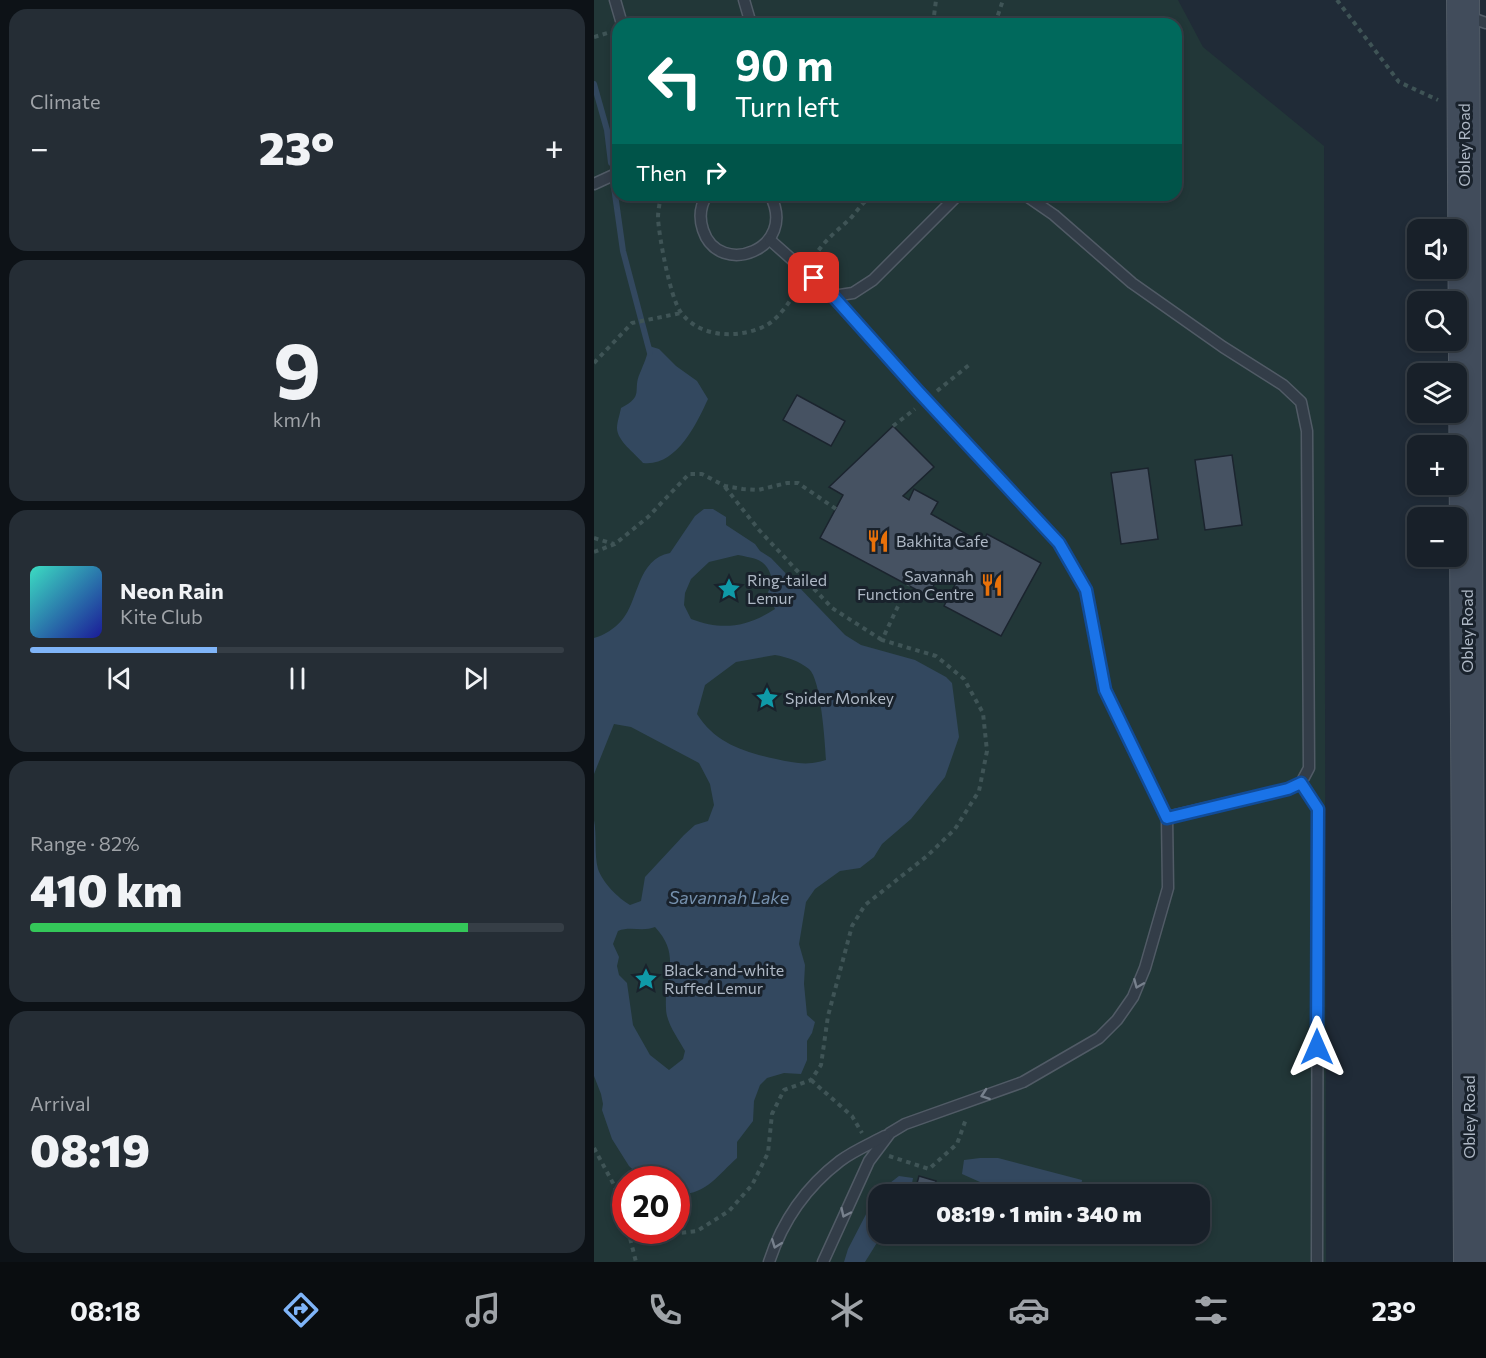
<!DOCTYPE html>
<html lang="en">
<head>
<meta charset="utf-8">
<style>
	body { margin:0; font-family:Commissioner,sans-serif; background:#252d35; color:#f1f3f6; height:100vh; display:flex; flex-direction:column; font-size:22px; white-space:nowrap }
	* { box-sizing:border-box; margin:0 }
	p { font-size:20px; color:#9fa3a8 }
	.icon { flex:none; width:33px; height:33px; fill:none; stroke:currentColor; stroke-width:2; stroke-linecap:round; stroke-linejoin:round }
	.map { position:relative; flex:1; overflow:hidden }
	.details { display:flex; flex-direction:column; gap:9px; padding:9px; background:#0d1217; width:594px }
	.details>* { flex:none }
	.banner { position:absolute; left:18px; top:18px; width:570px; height:183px; border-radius:18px; box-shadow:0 3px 9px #0003,0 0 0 2px #363e46; background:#00695c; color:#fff; overflow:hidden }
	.tools { position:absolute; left:813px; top:219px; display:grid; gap:12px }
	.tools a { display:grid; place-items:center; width:60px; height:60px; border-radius:12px; background:#182029; box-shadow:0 3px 9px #0003,0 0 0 2px #363e46; font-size:30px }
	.speed { position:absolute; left:18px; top:1166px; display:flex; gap:12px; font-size:30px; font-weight:700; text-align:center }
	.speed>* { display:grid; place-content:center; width:78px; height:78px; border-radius:50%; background:#182029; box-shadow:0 3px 9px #0003,0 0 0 2px #363e46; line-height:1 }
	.speed .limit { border:9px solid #d22; background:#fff; color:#111 }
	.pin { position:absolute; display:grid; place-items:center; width:51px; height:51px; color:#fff; margin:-26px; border-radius:12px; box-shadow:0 3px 9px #0006 }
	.me { position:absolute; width:66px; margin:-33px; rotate:0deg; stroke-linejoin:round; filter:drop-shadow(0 0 4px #0008) }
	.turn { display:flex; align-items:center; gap:21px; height:126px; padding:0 24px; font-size:27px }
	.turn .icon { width:78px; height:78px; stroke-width:2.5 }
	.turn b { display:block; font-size:42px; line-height:51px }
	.then { display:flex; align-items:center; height:57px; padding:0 24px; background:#0003; gap:12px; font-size:22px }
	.big { font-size:45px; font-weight:800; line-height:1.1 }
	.details .widget { flex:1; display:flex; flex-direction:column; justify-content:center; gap:9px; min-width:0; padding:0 21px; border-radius:18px; background:#252d35 }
	.details .dial { align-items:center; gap:0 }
	.dial b { font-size:78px; line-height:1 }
	.song { display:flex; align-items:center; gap:18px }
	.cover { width:72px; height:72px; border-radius:9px; background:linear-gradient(135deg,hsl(170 70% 55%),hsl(240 70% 35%)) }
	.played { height:6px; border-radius:3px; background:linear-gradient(90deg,#7fb4f8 35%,#363e46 35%) }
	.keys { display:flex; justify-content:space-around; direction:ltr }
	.heat { display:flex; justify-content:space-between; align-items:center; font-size:33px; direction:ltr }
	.charge { height:9px; border-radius:4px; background:linear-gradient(90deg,#34c759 82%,#363e46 0) }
	.trip { position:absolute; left:274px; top:1184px; width:342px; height:60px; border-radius:18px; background:#182029; box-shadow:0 3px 9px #0003,0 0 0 2px #363e46; font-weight:800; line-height:60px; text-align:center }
	.menu { display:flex; height:96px; justify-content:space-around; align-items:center; background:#0a0d10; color:#9fa3a8 }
	.menu .icon { width:42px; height:42px }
	.menu .on { color:#7fb4f8 }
	.menu b { font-size:27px; color:#f1f3f6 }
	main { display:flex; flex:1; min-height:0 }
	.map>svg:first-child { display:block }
	.green { fill:#223738; fill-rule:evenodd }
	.water { fill:#33485f; fill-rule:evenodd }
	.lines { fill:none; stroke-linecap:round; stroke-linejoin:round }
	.stream { stroke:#33485f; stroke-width:6 }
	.building { fill:#465262; stroke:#1b242e; stroke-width:1.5 }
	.lane-casing { stroke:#515b66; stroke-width:13 }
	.secondary-casing { stroke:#515b66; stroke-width:34 }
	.path { stroke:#3f5456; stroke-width:4; stroke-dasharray:4.5 4.5; stroke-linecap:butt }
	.lane { stroke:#333d48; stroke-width:10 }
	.secondary { stroke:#414c5b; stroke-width:32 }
	.oneway { stroke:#77818d }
	.route-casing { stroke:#114b97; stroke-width:15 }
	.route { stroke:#1a73e8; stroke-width:10 }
	.labels { text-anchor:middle; stroke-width:6; stroke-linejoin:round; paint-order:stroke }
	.street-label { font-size:16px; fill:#aeb8c5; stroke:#19222c }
	.poi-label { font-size:16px; fill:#aeb8c5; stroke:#19222c; text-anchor:start }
	.water-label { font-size:18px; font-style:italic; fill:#7590ad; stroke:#19222c }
</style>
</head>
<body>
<main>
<section class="details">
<div class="widget"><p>Climate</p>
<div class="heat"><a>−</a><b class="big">23°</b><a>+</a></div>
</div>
<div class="widget dial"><b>9</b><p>km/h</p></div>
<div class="widget">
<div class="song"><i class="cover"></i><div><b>Neon Rain</b><p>Kite Club</p></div></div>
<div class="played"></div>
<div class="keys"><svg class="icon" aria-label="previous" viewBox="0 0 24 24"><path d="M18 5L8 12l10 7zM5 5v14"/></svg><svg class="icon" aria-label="pause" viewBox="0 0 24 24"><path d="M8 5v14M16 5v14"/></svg><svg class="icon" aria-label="next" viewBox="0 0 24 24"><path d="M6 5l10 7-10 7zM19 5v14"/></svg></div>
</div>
<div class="widget"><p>Range · 82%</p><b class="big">410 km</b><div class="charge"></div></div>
<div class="widget"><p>Arrival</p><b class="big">08:19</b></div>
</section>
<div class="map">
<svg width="892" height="1262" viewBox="0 0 892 1262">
	<rect width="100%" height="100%" fill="#202b37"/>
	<path class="green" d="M0,0H584L609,47L730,146L732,1262H0ZM24,24H582V195H24ZM32,1179H82V1230H32ZM285,1194H606V1233H285Z"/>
	<g class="water">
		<path d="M55,346L65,349L82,366L103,381L114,399C102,425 82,467 49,463C41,453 23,441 23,428C23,422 26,414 27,408C51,396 38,390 46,373C50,363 53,357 55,346Z"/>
		<path d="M110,509H119L132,517V525L161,544L166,551L177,558L251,635L267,645L321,660L352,677L358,683L365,737L351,777L317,819L288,844L280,857L266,868L246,871L221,889L212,902L205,944L211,965L210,984L213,1015L221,1022L218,1033L213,1041V1060L207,1074L190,1073L173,1078L166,1085L160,1101L159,1121L143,1142V1158C124,1175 111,1196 83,1194L82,1179H49L35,1166L18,1139L8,1110L9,1104L7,1094L0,1076V820C3,835 0,855 4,869C9,883 24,898 36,905L47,901L51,877L90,835L101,825L114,821L120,805L116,784L105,763L37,727L20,724L0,774V638C11,635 20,629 28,620C45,600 43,559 76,553L101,516ZM144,555C165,559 174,560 179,583L174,592L181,609C153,627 129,631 97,619L90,605L91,593L97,579L115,562ZM181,655C193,657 205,661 215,669C227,679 231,743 232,760C214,766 200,763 182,759C150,752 121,743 103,714L111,685L142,662ZM61,927C88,956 70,976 72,1008C72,1023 84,1038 91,1051L89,1059L75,1070L56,1055L39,1025L33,983L25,975L23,966L25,957L19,944L24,931C36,926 49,932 61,927Z"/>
		<path d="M386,1158H404L488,1180L486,1194H432L386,1182L368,1174L370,1160Z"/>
		<path d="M305,1176L319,1178L316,1194H285V1233H289L271,1262H250L254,1249L283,1193Z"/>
	</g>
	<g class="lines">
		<g class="stream">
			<path d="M0,84L13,130L17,163"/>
			<path d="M20,187L29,251L56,353"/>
		</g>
	</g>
	<g class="building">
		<path d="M203,395L251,421L237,446L189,420Z"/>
		<path d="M299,426L340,467L309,496L315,500L320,489L344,502L337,514L388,543L393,534L447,563L407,636L350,606L364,579L348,570L334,596L226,538L249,495L235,487Z"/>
		<path d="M638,455L648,525L611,530L601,460Z"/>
		<path d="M554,468L564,539L527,544L517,473Z"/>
		<path d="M325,1176L342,1181L338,1194H320Z"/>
	</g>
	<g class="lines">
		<g class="lane-casing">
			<g id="lane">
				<path d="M21,0L28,24"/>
				<path d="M150,0L157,24"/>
				<path d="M872,16L892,23"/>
				<path d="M0,184L24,173"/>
				<path d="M113,195C106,206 105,218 109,230C125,279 205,249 176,195"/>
				<path d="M431,195L460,215L538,283L629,347L689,385L707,402L713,431L715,768L707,783L694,789L573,817"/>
				<path d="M176,240L239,296L323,390L465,543L492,590L511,690L573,817L574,888L551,968L539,997L523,1020L505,1038L429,1082L311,1124L296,1133L275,1161L229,1262"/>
				<path d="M239,296L259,293L279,280L364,195"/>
				<path d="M707,783L724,809L723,1262"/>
				<path d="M175,1262C188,1222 212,1187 246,1161C259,1151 276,1144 291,1136"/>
			</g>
		</g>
		<g class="secondary-casing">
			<path id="secondary" d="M869,0L876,1262"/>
		</g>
		<g class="path">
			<path d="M743,0L805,82L844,100"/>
			<path d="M339,24L342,0"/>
			<path d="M401,24L409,0"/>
			<path d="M0,37L17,32"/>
			<path d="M67,195C66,202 64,210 64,218C65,237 76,296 86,311C105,339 146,339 173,325C186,317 198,299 205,286"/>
			<path d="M220,258C228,242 243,231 256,219C264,210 269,201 280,195"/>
			<path d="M0,363L38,323L87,313"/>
			<path d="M343,391L375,365"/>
			<path d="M299,426L321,409"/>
			<path d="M131,487L165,530L238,608L288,640"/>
			<path d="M0,538L20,544"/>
			<path d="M0,552L21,544L54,517L95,474H108L131,486L149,489L164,490L193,483H204L242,509"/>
			<path d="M217,1080L258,1116L268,1133"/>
			<path d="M0,1148L20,1185L32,1219"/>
			<path d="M295,1156L335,1169L363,1144L372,1119"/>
			<path d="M34,1230L42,1262"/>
			<path d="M43,1230L76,1234L103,1231L135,1211L158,1185L174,1153L178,1114L190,1090L217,1080L227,1065L234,1016L258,926L271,905L333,856L361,829L385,791L393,751L389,713L370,679L342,656L288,640L314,585"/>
		</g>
		<use href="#lane" class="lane"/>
		<use href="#secondary" class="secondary"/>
	</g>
	<defs><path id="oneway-chevron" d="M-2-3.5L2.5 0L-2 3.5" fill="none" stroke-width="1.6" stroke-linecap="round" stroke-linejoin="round" transform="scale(1.5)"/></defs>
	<g class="oneway">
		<use href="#oneway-chevron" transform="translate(544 984) rotate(113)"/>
		<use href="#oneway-chevron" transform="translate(391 1095) rotate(161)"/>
		<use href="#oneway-chevron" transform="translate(251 1213) rotate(115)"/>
		<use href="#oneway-chevron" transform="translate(182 1244) rotate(111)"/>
	</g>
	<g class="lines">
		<g class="route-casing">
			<path id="route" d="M220,278L239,296L323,390L465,543L492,590L511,690L573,818L694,789L707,783L724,809L723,1047"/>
		</g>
		<use href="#route" class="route"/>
	</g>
	<defs>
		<g id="restaurant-bare" transform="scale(1.8)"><path d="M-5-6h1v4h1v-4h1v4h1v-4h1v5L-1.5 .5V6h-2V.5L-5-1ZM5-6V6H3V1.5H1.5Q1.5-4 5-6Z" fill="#e8710a" stroke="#19222c" stroke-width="2.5" paint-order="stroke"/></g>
		<g id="sight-bare" transform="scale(1.8)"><path d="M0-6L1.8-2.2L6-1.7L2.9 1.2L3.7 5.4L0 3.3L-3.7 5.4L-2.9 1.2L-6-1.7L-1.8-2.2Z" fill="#0f9aa8" stroke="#19222c" stroke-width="2.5" paint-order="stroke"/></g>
	</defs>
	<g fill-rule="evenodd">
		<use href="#restaurant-bare" x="284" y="541"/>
		<use href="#restaurant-bare" x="398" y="585"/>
		<use href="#sight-bare" x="135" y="589"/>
		<use href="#sight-bare" x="173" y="698"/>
		<use href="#sight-bare" x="52" y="979"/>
	</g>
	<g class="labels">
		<g class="street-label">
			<text transform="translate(870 145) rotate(-90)" y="6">Obley Road</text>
			<text transform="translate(873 631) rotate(-90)" y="6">Obley Road</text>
			<text transform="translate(875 1117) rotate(-90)" y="6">Obley Road</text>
		</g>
		<g class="poi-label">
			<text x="302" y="547">Bakhita Cafe</text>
			<text x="380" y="582" text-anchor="end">Savannah<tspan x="380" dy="18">Function Centre</tspan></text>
			<text x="153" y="586">Ring-tailed<tspan x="153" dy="18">Lemur</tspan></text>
			<text x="191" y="704">Spider Monkey</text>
			<text x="70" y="976">Black-and-white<tspan x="70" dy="18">Ruffed Lemur</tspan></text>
		</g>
		<g class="water-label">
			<text x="135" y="904">Savannah Lake</text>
		</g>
	</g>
</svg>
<div class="tools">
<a><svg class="icon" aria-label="sound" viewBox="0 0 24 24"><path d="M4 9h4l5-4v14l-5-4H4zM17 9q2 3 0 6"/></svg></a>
<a><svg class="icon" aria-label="search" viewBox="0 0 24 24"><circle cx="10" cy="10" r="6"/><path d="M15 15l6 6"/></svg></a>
<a><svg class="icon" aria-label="layers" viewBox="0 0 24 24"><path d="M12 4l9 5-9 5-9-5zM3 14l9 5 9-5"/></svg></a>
<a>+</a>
<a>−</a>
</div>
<div class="speed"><div class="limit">20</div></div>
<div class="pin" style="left:220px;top:278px;background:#d93025"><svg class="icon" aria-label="arrive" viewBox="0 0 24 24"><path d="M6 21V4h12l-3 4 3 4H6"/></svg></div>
<svg class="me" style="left:723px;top:1047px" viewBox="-20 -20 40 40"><path d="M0-17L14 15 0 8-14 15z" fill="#1a73e8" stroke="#fff" stroke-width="4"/></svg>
<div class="trip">08:19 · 1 min · 340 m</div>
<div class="banner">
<div class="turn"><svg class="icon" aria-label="left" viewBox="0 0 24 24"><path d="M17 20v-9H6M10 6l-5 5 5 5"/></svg><div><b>90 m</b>Turn left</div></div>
<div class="then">Then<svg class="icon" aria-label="right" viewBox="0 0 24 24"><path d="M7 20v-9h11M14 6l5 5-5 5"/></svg></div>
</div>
</div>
</main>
<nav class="menu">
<b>08:18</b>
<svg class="icon on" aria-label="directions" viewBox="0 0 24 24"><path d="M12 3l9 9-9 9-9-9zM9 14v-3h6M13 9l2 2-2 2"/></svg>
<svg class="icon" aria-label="music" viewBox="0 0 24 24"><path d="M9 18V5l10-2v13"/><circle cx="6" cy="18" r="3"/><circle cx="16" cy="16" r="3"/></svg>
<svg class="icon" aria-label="phone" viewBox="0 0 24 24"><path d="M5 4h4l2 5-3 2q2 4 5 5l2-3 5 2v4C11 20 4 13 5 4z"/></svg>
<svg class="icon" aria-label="climate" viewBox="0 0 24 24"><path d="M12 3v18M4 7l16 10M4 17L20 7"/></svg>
<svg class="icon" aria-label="car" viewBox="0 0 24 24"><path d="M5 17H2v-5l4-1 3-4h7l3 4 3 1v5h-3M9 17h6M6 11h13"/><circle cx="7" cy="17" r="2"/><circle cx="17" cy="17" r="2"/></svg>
<svg class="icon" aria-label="filters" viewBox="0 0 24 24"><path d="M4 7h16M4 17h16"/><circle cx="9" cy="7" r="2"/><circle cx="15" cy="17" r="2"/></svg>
<b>23°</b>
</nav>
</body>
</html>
